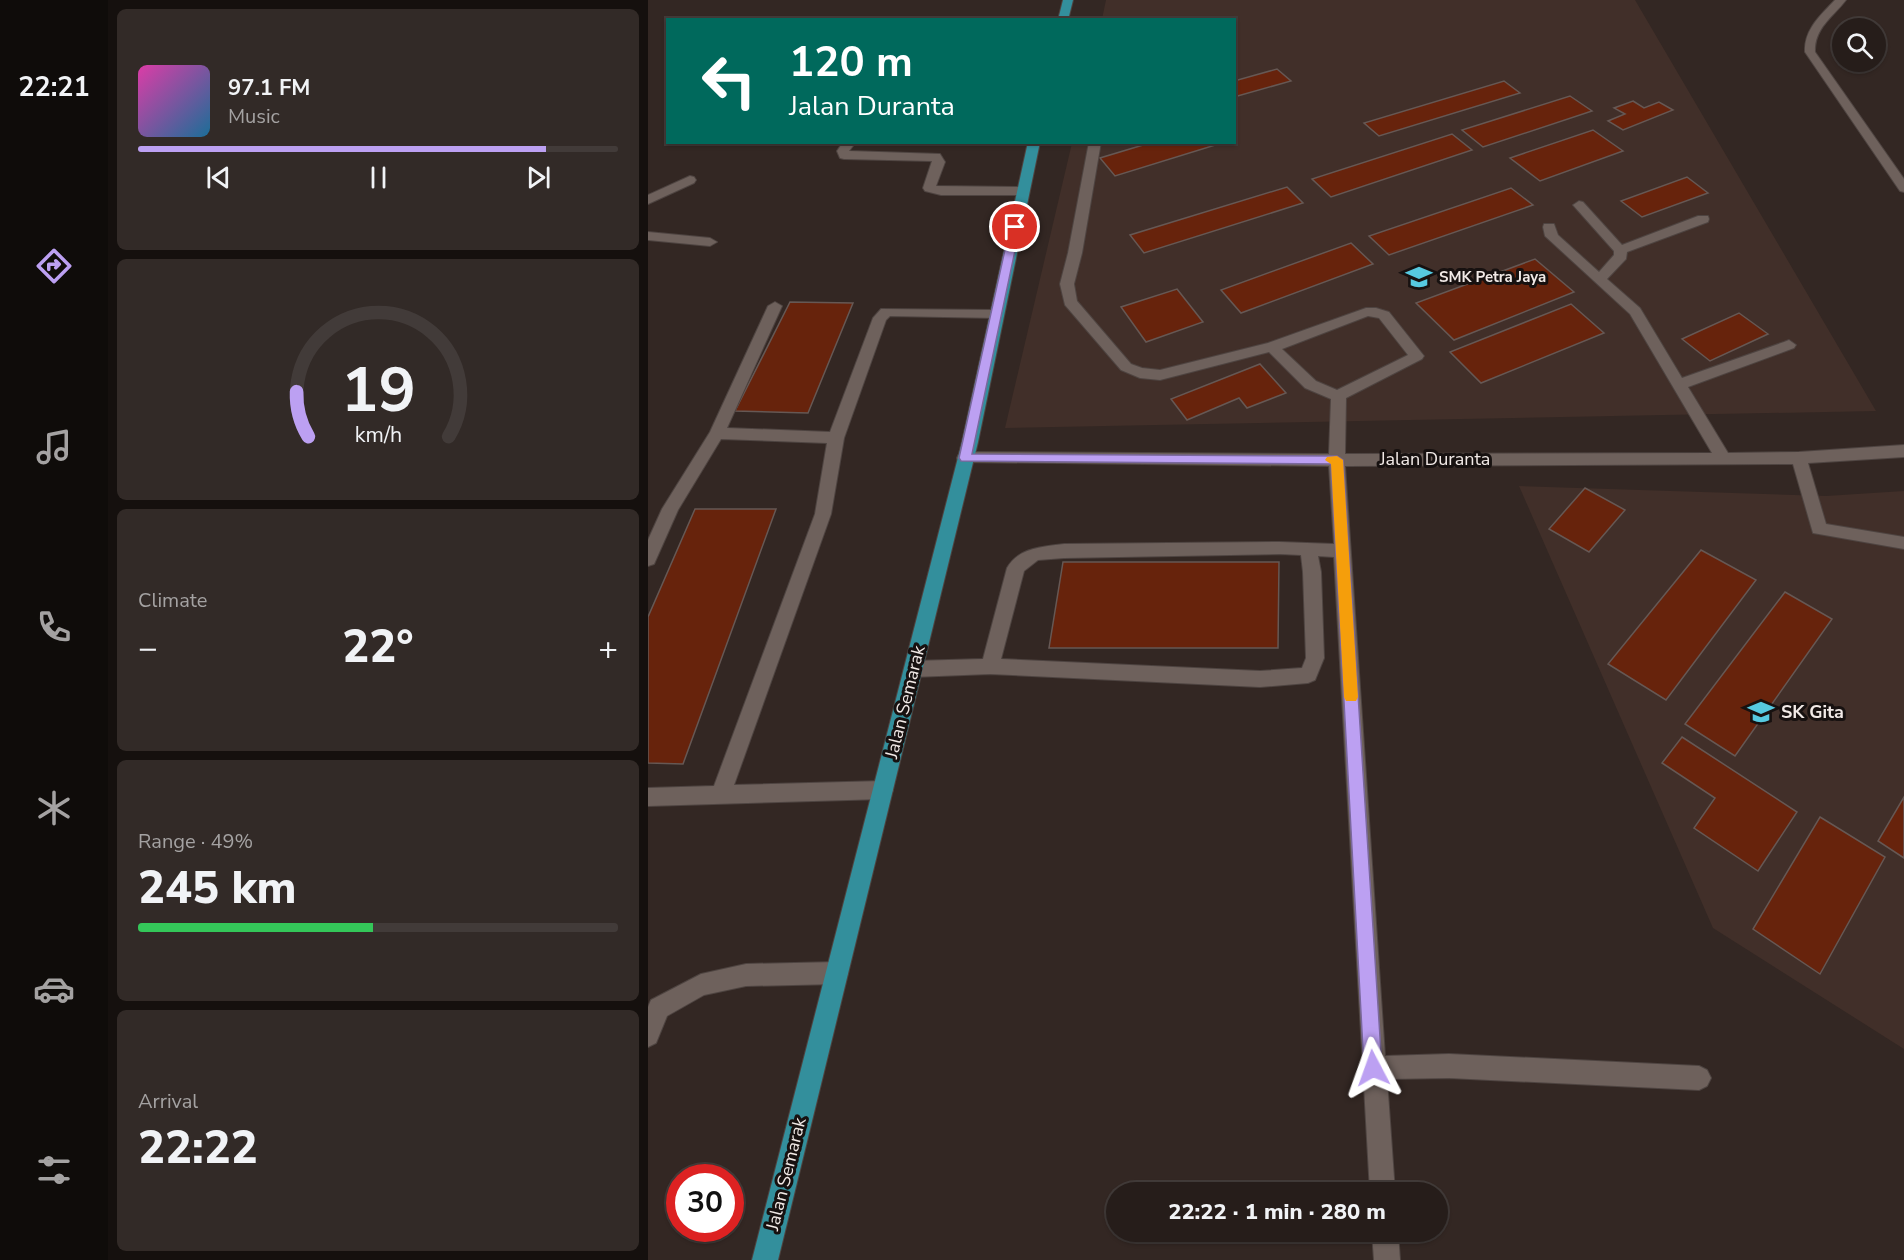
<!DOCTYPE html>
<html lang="en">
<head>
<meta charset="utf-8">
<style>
	body { margin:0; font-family:"Nunito Sans",sans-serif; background:#322a27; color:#f1f3f6; height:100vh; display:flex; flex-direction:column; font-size:22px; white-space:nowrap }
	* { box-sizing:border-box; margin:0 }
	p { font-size:20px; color:#a4a2a2 }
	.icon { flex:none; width:33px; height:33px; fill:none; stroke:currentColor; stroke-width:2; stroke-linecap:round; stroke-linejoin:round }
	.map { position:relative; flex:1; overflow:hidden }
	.panel { display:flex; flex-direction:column; gap:9px; padding:9px; background:#15100e; width:540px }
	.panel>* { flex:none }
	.hud { position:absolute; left:18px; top:18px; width:570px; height:126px; border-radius:0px; box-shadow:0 2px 4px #0004,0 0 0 2px #423b39; background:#00695c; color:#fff; overflow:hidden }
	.tools { position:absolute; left:1184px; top:18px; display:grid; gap:12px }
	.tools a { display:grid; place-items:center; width:54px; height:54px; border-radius:50%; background:#261d1a; box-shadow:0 2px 4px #0004,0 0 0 2px #423b39; font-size:30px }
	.speed { position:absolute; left:18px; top:1164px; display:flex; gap:12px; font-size:30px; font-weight:700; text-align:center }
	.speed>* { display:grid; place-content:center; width:78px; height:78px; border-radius:50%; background:#261d1a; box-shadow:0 2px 4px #0004,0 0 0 2px #423b39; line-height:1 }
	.speed .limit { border:9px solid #d22; background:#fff; color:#111 }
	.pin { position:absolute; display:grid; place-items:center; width:51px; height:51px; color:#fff; margin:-26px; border:3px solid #fff; border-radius:50%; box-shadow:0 2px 6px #0007 }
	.me { position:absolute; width:66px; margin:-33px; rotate:356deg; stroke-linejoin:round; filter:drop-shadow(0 0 4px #0008) }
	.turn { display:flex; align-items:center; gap:21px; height:126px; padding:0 24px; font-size:27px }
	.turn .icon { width:78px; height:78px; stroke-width:2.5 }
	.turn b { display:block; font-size:42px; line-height:51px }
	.big { font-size:45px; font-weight:800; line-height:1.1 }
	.panel .card { flex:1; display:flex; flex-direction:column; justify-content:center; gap:9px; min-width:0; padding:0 21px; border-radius:9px; background:#322a27 }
	.panel .dial { align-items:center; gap:0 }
	.dial svg { height:156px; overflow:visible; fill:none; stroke:#423b39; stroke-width:7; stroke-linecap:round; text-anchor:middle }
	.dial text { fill:#f1f3f6; stroke:none }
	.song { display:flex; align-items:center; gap:18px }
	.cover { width:72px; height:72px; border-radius:9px; background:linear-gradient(135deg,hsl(320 70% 55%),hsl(200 70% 35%)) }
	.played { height:6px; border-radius:3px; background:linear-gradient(90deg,#bca0f2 85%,#423b39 85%) }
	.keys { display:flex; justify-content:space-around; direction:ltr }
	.heat { display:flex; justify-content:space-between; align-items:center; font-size:33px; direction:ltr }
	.charge { height:9px; border-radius:4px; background:linear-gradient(90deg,#34c759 49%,#423b39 0) }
	.trip { position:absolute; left:458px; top:1182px; width:342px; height:60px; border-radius:30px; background:#261d1a; box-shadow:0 2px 4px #0004,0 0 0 2px #423b39; font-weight:800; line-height:60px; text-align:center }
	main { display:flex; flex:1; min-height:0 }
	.tabs { display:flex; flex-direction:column; width:108px; justify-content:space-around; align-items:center; background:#0f0c0a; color:#a4a2a2 }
	.tabs .icon { width:42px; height:42px }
	.tabs .on { color:#bca0f2 }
	.tabs b { font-size:27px; color:#f1f3f6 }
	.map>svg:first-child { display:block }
	.built { fill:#412f29 }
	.building { fill:#67230c; stroke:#665854; stroke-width:1.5 }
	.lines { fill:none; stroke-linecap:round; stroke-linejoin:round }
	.minor-casing { stroke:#4e4441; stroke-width:2 }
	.major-casing { stroke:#4e4441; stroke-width:2 }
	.minor { fill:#6e615c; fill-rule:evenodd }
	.major { fill:#338f9c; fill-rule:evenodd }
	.route { fill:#bca0f2; stroke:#7a689d; stroke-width:1.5 }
	.slow { fill:#f59e0b }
	.labels { text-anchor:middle; stroke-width:6; stroke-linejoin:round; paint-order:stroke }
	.far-poi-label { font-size:15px; font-weight:bold; fill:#f2eae7; stroke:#171110; text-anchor:start }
	.street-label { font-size:18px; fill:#f2eae7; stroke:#171110 }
	.poi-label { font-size:18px; font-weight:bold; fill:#f2eae7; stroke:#171110; text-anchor:start }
</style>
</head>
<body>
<main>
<nav class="tabs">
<b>22:21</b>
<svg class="icon on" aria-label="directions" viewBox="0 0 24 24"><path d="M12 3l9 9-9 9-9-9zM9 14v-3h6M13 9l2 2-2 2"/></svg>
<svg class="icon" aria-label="music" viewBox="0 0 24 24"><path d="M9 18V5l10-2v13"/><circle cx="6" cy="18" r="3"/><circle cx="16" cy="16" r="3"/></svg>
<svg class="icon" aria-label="phone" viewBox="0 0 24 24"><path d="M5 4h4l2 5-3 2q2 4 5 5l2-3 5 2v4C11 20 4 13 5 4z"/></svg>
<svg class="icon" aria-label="climate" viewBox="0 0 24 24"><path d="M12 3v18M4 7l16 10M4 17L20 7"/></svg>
<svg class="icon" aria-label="car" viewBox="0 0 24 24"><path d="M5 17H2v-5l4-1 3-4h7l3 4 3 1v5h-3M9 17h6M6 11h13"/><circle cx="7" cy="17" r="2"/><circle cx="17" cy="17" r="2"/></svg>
<svg class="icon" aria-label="filters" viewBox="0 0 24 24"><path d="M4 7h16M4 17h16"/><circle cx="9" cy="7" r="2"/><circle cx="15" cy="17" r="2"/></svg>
</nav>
<section class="panel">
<div class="card">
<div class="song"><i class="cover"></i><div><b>97.1 FM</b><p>Music</p></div></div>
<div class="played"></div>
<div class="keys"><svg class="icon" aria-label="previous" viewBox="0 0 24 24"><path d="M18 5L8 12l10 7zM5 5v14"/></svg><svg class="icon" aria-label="pause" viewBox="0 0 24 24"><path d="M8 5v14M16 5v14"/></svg><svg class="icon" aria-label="next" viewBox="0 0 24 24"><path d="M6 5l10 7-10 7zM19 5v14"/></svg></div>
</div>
<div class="card dial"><svg viewBox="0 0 100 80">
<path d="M14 69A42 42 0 1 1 86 69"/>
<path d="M14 69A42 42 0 0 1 8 46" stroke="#bca0f2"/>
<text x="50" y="56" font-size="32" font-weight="700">19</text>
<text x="50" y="72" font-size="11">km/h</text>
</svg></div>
<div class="card"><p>Climate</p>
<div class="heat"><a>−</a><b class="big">22°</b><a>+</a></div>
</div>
<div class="card"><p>Range · 49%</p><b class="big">245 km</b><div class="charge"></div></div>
<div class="card"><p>Arrival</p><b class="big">22:22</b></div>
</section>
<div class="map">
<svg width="1256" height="1260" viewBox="0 0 1256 1260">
	<rect width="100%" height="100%" fill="#332723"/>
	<g class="built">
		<path d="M458,0H987L1228,411L357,428L424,143L586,142V20L454,19Z"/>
		<path d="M871,486L1178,496L1256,491V1049L1065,928Z"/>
	</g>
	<g class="building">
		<path d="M629,69L643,81L586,97V81Z"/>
		<path d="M856,81L872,93L731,136L716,123Z"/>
		<path d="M922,96L944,111L835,147L814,130Z"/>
		<path d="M985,101L996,108L1011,102L1025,110L975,130L960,121L977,114L966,108Z"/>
		<path d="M945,130L975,151L892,181L862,158Z"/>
		<path d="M804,134L824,150L683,197L664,179Z"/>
		<path d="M505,142H577L467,176L452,158Z"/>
		<path d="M1039,177L1060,193L994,217L973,201Z"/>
		<path d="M639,187L655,203L496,253L482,235Z"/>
		<path d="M863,188L885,205L741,255L721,236Z"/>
		<path d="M703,243L725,264L593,313L573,290Z"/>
		<path d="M887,259L926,292L806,340L768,303Z"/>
		<path d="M529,289L555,322L498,342L473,307Z"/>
		<path d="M142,302L205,303L160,413L87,411Z"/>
		<path d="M923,304L956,333L833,383L802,352Z"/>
		<path d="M1091,313L1120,334L1062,361L1034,339Z"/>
		<path d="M612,364L638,393L599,408L591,398L539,420L523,399Z"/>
		<path d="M937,488L977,510L941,552L901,529Z"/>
		<path d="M47,509H128L35,764L0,763V617Z"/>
		<path d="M1053,550L1108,580L1018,700L960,664Z"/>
		<path d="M415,562H631L630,648H401Z"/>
		<path d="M1137,592L1184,619L1087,756L1037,724Z"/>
		<path d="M1034,737L1149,812L1110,871L1046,828L1067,798L1014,763Z"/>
		<path d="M1256,797V858L1230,841Z"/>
		<path d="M1172,817L1237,857L1172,974L1105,929Z"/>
	</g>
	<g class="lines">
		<g class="minor-casing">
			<g id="minor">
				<path d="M1187,0H1198C1185,17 1166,28 1167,52L1256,179V192L1252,191L1157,52C1156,29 1173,15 1187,0Z"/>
				<path d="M195,142H208L201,151L292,154L297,162L288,186L375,187L381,191L375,195H293L277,191L275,188L284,161L196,159L192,158L189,151Z"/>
				<path d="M441,142H453L434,253L426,284L429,301L483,364L494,368L512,370L620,343L718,308H728L741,312L776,356L774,359L698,398L697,454L1064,453L982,314L897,236L895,227L896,224H906L910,235L951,272L966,255V251L925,205L931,201L935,202L974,245L1050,216H1060L1061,219L1060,222L979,252L978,259L959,279L992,308L1034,378L1136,342L1141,340L1148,345L1146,348L1040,387L1080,453L1151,452L1256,445V457L1160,463L1178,524L1256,537V549L1165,533L1145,464L697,466L737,1056L801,1054L1051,1066L1059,1070L1063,1078L1059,1086L1051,1090L801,1078L739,1079L747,1192H722L686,557L670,556L673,572L676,658L667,680L660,683L612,687L342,674L265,677L258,674L256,669L258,664L265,661L335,659L359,568C371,547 395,547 416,544L632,542L686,544L681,466L311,462L309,458L311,454L317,452L681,454L683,399L657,388L621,352L512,380L492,378L473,370L417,305L412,284L420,253ZM720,316L731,318L760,355L689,390L668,381L634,349ZM632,554L653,555L655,572L658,658L654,668L612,671L353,659L376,571L390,560L416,558Z"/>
				<path d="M42,176L46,177L48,180L46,183L0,204V195Z"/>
				<path d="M0,232L62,238L69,242L62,246L0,240Z"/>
				<path d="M127,302L134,306L79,428L182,432L225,318L233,309L349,310L356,314L349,318L242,316L238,320L196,438L183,514L86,785L235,781L242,784L245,790L242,796L235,799L0,806V788L66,786L167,514L179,443L73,439L30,510L6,564L0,566V540L14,509L62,432L120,306Z"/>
				<path d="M189,962L197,965L200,973L197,981L189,984L98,986L56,995L19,1016L8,1043L0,1047V1007L3,1000L53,974L98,964Z"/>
				<path d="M724,1232H750L752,1260H726Z"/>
			</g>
		</g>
		<g class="major-casing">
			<g id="major">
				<path d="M415,0H425L420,20H410Z"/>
				<path d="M380,142H392L330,442L130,1260H104L314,442Z"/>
			</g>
		</g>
		<use href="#minor" class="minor"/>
		<use href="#major" class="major"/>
	</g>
	<path class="route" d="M367,224L372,227L324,454L689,456L695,460L734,1068L731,1075L725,1077L719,1075L716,1068L683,464L313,461L311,458L362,227Z"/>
	<path class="slow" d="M689,456L695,460L710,697L708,701H698L696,697L683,464L677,460L679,457Z"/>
	<defs>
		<g id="school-bare" transform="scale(2.07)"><path d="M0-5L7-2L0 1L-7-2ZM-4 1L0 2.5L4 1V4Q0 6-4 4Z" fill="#56c9e0" stroke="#171110" stroke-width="2.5" paint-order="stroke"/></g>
	</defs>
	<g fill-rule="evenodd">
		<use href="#school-bare" x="771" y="277"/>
		<use href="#school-bare" x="1113" y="712"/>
	</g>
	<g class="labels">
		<g class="far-poi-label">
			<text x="791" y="282">SMK Petra Jaya</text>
		</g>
		<g class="street-label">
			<text x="787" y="465">Jalan Duranta</text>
			<text transform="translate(257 702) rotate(-76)" y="6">Jalan Semarak</text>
			<text transform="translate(138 1174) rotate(-76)" y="6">Jalan Semarak</text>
		</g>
		<g class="poi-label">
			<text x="1133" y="718">SK Gita</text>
		</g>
	</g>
</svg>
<div class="tools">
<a><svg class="icon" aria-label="search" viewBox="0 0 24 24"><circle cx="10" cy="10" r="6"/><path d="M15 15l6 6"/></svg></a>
</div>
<div class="speed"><div class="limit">30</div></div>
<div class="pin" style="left:367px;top:227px;background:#d93025"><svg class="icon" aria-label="arrive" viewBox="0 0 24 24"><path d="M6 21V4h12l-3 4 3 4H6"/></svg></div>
<svg class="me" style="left:725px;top:1068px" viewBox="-20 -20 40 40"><path d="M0-17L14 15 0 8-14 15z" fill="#bca0f2" stroke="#fff" stroke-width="4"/></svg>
<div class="trip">22:22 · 1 min · 280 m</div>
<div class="hud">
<div class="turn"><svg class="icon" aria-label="left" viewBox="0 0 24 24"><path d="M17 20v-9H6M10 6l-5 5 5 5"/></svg><div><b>120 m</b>Jalan Duranta</div></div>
</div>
</div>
</main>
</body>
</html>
